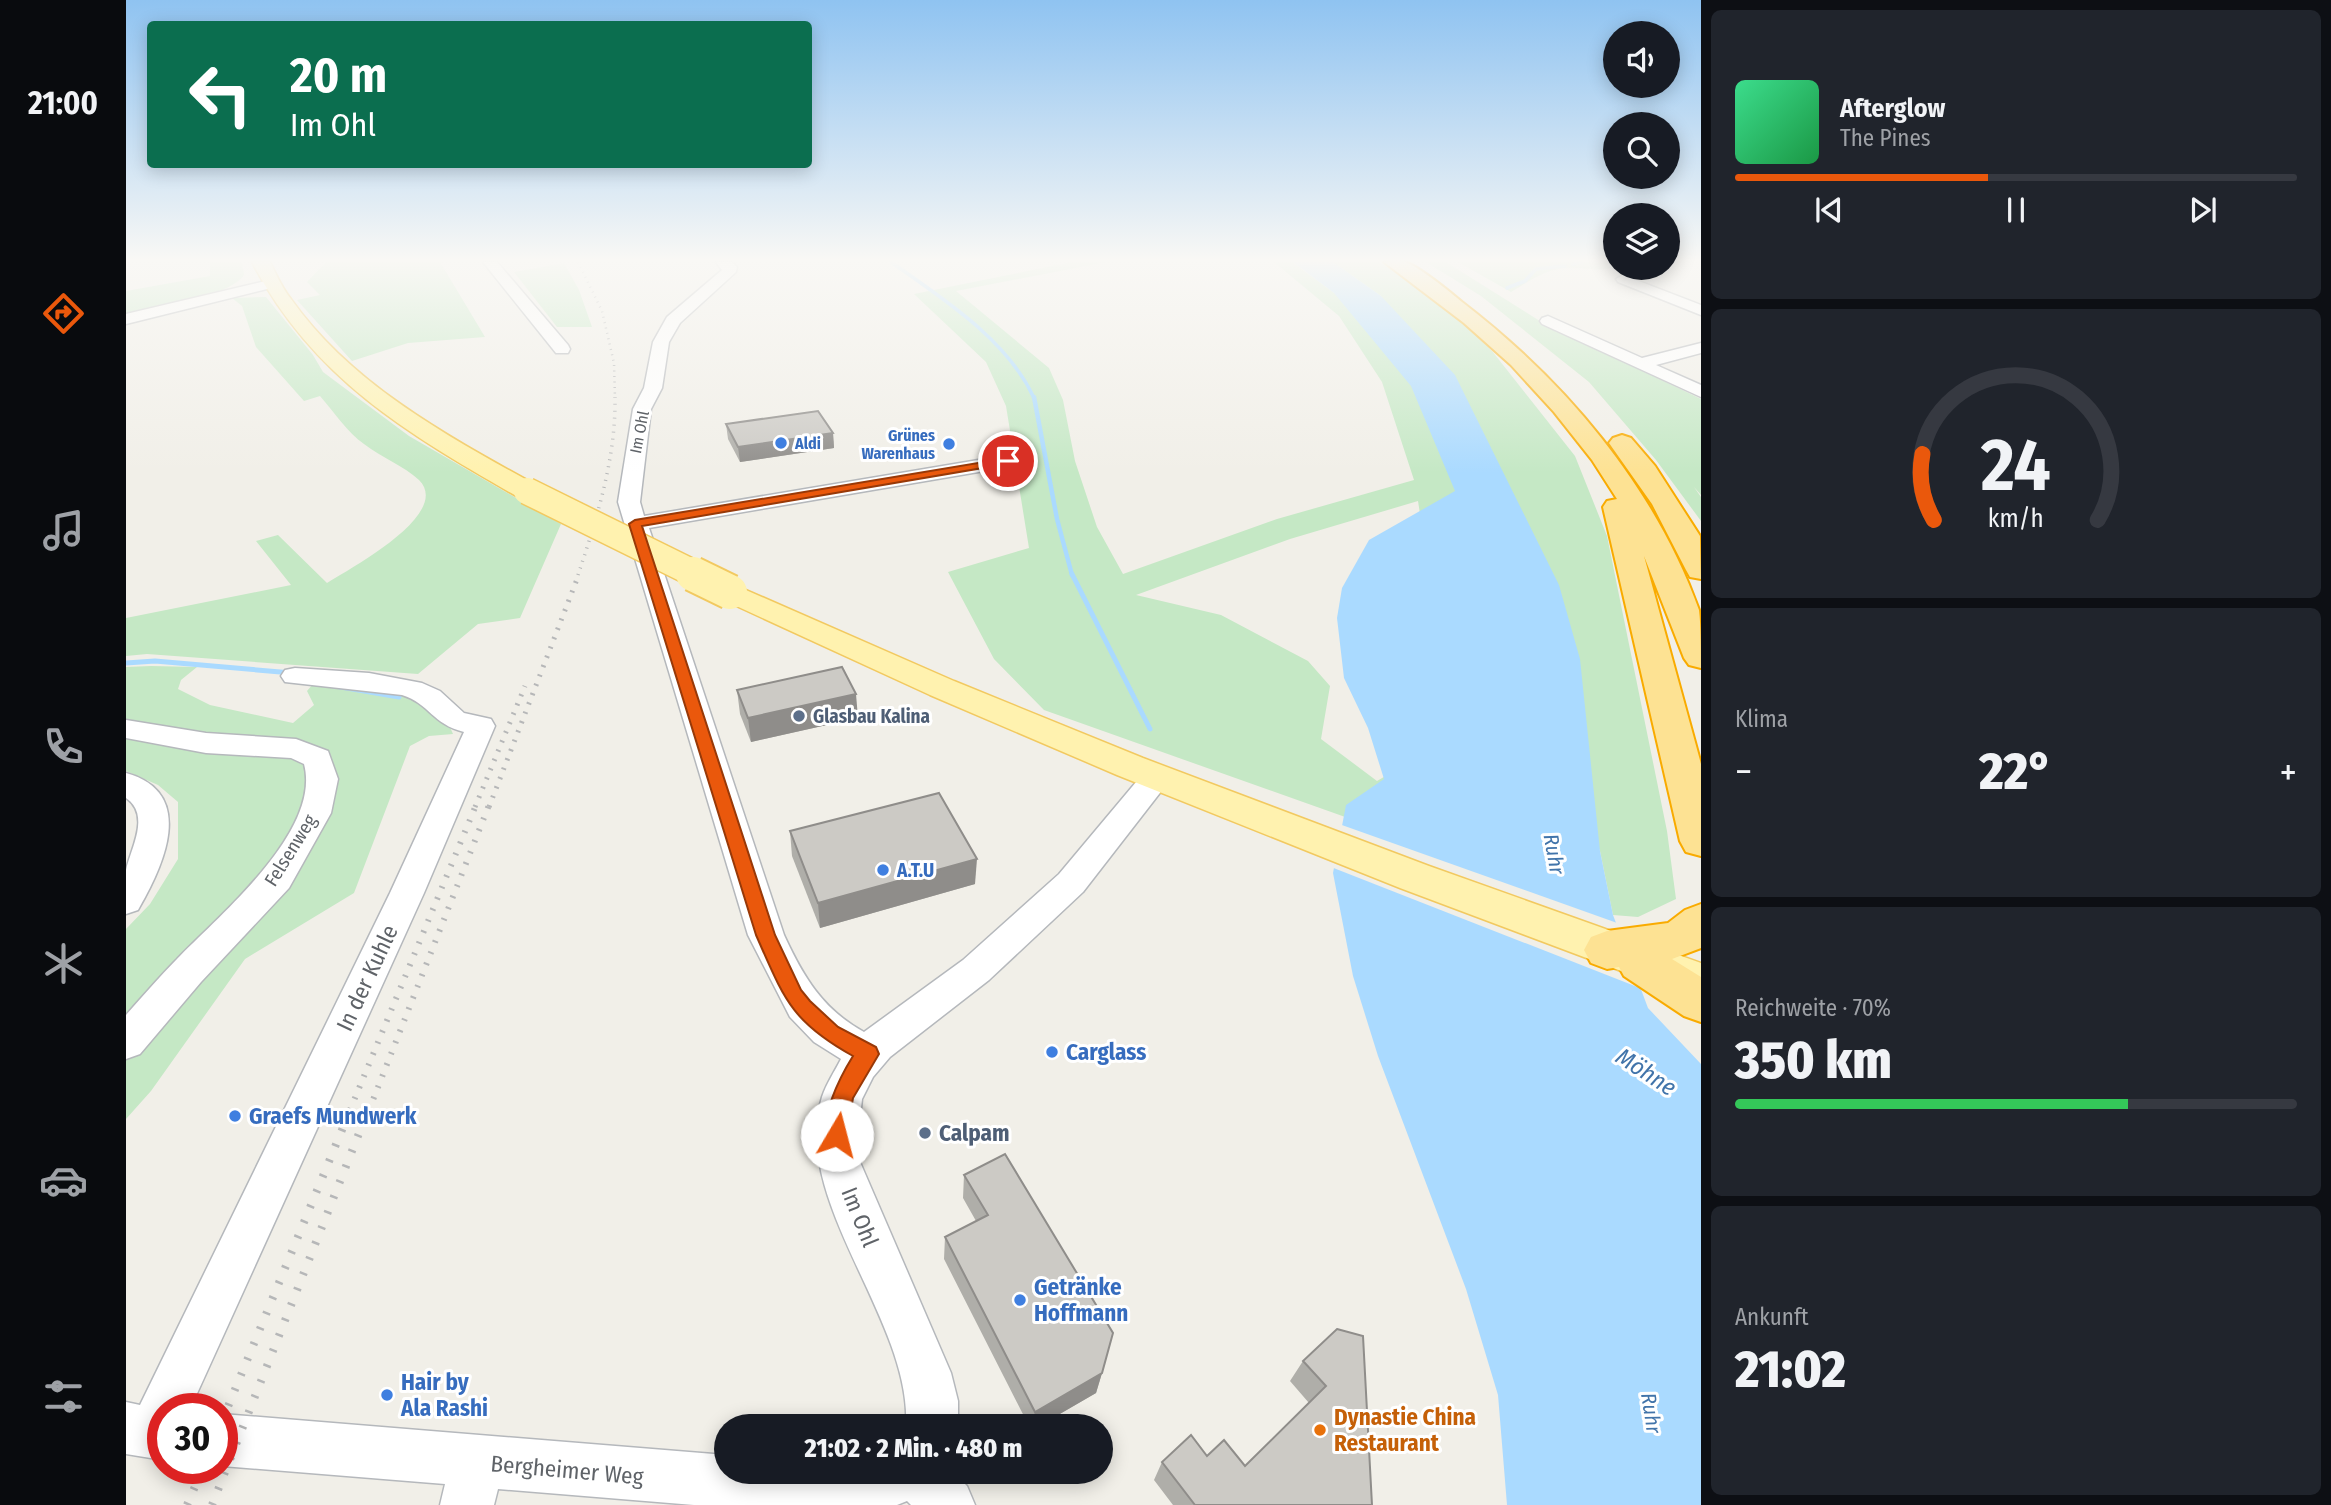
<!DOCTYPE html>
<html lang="de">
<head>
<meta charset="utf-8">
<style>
	body { margin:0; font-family:"Fira Sans Condensed",sans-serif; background:#20242c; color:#f1f3f6; height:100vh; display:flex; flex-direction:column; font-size:26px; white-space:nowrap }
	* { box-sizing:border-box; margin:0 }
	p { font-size:23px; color:#9ea1a6 }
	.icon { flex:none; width:38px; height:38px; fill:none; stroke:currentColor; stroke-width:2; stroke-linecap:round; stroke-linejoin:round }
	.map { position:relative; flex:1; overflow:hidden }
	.side { display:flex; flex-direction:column; gap:10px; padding:10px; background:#0d0f14; width:630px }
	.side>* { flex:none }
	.guide { position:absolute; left:21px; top:21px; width:665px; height:147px; border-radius:7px; box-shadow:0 4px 18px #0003; background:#0b6e4f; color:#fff; overflow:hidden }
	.tools { position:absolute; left:1477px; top:21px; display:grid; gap:14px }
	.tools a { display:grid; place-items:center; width:77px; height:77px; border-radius:50%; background:#171b24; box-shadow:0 4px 18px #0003; font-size:35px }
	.speed { position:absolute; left:21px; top:1393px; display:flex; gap:14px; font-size:35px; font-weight:700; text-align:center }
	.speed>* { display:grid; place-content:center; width:91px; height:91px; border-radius:50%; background:#171b24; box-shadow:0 4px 18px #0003; line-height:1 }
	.speed .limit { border:10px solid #d22; background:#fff; color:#111 }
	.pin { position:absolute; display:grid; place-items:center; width:60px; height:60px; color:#fff; margin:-30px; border:4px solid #fff; border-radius:50%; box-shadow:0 2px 7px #0007 }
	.me { position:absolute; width:77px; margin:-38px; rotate:8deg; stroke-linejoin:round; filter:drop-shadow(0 0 5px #0008) }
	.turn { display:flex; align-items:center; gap:24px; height:147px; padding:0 28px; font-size:32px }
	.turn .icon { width:91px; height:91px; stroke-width:2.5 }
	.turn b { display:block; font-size:49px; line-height:60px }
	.big { font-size:52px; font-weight:800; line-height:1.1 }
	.side .widget { flex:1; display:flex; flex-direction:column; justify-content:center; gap:10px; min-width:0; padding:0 24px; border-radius:10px; background:#20242c }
	.side .dial { align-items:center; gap:0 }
	.dial svg { height:182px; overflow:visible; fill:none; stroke:#363941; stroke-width:7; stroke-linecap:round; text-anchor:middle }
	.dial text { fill:#f1f3f6; stroke:none }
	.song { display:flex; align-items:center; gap:21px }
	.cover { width:84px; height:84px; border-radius:10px; background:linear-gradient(135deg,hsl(150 70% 55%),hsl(140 70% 35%)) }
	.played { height:7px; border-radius:4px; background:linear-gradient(90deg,#ea580c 45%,#363941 45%) }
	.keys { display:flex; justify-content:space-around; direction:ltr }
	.heat { display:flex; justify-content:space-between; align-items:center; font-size:38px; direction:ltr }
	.charge { height:10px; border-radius:5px; background:linear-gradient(90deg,#34c759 70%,#363941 0) }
	.trip { position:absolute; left:588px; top:1414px; width:399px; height:70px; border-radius:35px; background:#171b24; box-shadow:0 4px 18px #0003; font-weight:800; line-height:70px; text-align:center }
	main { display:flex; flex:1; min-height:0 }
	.tab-bar { display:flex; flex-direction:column; width:126px; justify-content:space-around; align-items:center; background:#090b0e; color:#9ea1a6 }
	.tab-bar .icon { width:49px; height:49px }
	.tab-bar .selected { color:#ea580c }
	.tab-bar b { font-size:32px; color:#f1f3f6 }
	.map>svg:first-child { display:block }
	.green { fill:#c5e8c5; fill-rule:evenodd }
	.water { fill:#aadaff }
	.pier { fill:#f1efe8 }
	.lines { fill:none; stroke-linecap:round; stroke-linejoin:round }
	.stream-far2 { stroke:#aadaff; stroke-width:3.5 }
	.stream-far1 { stroke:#aadaff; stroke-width:4.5 }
	.stream { stroke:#aadaff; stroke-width:5 }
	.minor-casing { stroke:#b5b8bc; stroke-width:3 }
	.major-casing { stroke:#f2c960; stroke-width:3 }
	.highway-casing { stroke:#f9ab00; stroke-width:4 }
	.minor { fill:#fff; fill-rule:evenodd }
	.major { fill:#fff2af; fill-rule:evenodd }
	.highway { fill:#fde293; fill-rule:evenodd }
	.rail-far4 { stroke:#b6b7b8; stroke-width:2.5; stroke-dasharray:1 4.5; stroke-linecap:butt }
	.rail-far3 { stroke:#b6b7b8; stroke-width:3.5; stroke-dasharray:1 6; stroke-linecap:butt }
	.rail-far2 { stroke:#b6b7b8; stroke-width:5; stroke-dasharray:2 8; stroke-linecap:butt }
	.rail-far1 { stroke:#b6b7b8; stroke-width:6; stroke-dasharray:2 10; stroke-linecap:butt }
	.rail { stroke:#b6b7b8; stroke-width:8; stroke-dasharray:2.5 14; stroke-linecap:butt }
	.major-bridge-far1-casing { stroke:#f2c960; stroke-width:29; stroke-linecap:butt }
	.major-bridge-casing { stroke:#f2c960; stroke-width:38; stroke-linecap:butt }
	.major-bridge-far1 { stroke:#fff2af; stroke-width:26 }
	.major-bridge { stroke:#fff2af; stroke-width:34 }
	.wall { fill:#afaea9 }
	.shaded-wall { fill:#8f8d8a }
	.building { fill:#cccac5; stroke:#8f8d8a; stroke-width:2 }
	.route { fill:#ea580c; stroke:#983908; stroke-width:2 }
	.shop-dot { fill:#3f7fe0; stroke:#fff; stroke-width:2.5 }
	.service-dot { fill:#5c6f8a; stroke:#fff; stroke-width:2.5 }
	.food-dot { fill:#e8710a; stroke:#fff; stroke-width:2.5 }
	.labels { text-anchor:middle; stroke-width:6; stroke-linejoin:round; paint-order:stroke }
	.far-street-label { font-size:16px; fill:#5f6368; stroke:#fff }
	.far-shop-label { font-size:16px; font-weight:bold; fill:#366cbe; stroke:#fff; text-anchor:end }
	.service-label { font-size:19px; font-weight:bold; fill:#4e5e75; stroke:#fff; text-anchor:start }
	.street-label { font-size:19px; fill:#5f6368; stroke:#fff }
	.shop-label { font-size:19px; font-weight:bold; fill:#366cbe; stroke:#fff; text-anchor:start }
	.water-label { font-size:21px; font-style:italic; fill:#4174aa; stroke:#fff }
	.near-street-label { font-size:23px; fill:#5f6368; stroke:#fff }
	.near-shop-label { font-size:23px; font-weight:bold; fill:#366cbe; stroke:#fff; text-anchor:start }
	.near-service-label { font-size:23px; font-weight:bold; fill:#4e5e75; stroke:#fff; text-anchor:start }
	.near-food-label { font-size:23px; font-weight:bold; fill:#c56008; stroke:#fff; text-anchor:start }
	.near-water-label { font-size:24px; font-style:italic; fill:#4174aa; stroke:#fff }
</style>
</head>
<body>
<main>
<nav class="tab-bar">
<b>21:00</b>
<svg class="icon selected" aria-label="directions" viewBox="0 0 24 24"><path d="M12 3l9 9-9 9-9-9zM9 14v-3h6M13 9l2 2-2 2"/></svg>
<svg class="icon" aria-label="music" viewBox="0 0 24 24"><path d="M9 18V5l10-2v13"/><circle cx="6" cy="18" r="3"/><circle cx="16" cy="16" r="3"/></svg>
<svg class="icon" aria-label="phone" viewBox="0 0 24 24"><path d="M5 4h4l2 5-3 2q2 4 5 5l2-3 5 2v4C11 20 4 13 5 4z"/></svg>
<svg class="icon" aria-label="climate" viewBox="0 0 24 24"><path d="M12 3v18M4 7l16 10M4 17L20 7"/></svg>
<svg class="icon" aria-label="car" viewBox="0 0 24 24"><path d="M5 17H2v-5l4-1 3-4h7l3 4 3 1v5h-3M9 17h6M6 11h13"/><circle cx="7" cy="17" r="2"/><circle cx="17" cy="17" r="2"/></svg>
<svg class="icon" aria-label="filters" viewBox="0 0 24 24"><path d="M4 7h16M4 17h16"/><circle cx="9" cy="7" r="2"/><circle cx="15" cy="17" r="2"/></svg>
</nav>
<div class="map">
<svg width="1575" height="1505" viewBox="0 0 1575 1505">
	<rect width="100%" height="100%" fill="#f1efe8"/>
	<g class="green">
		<path d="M84,262H116L118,275C103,297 27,309 0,317V291L84,276Z"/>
		<path d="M200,262H314L359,337L282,343L226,361L171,300L194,295L181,282Z"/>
		<path d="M946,262H980L830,291L923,368L937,400L949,461L971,527L997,574L1151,519L1288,480L1256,382L1213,316L1148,262H1166L1234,312L1278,362L1325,468L1346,581L1385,876L918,710L868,659L822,572L903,548L880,406L860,362L788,294ZM1292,501L1303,572L1290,758L1251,781L1195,739L1204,686L1182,661L1095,615L1010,595L1164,539Z"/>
		<path d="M1207,262H1253L1311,298L1366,351L1449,456L1481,536L1541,831L1550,899L1512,917L1487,915L1474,851L1255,296Z"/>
		<path d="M1300,262H1320L1417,323L1575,399V495L1568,487L1575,497V521L1530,460L1463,382L1355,296Z"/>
		<path d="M1332,262H1489V267C1473,272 1456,267 1440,268C1419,269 1402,282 1385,292Z"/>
		<path d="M438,263L453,290L466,327H431L388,272Z"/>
		<path d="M140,297L187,355L197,372L283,436L435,524L394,618L352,624L292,674L21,654L0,656V618L165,585L130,541L152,535L201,583C223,569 327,514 293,480C278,466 255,457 238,444C221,432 208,412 194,396L178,401L130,347L116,306L106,298Z"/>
		<path d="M25,666L71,667L55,680L52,689L84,705L167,723L188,705L181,691L187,684L284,692L320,718L327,734L303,736L284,746L228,893L119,959L25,1091L0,1119V929L24,904L52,859V802L32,785L0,771V667Z"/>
	</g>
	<path class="water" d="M1167,262H1207L1255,296L1329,375L1433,585L1454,659L1474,851L1487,915L1522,1008L1575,1064V1505H1381L1372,1395L1340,1289L1252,1056L1227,976L1207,873L1220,805L1258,779L1242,728L1218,678L1211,618L1216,588L1243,540L1329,491L1285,386L1208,293Z"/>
	<path class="pier" d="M1213,824L1494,924L1519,990L1205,867Z"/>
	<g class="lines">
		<g class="stream-far2">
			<path d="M765,262C817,299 881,339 908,398"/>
			<path d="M1447,264L1456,262"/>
			<path d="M1381,288L1399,281L1410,269L1439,266"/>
		</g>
		<path class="stream-far1" d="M908,397L931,519L946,575"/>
		<g class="stream">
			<path d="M946,574L1024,729"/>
			<path d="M0,663L29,661L166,673"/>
			<path d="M203,685L273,697"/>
		</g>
		<g class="minor-casing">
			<g id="minor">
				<path d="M357,262H371L442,345L444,349L442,353H430Z"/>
				<path d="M590,262H606L611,267L610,272L554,323L543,342L536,388L525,409L514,502L518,516L882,455L889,457L892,461L889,465L882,467L523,528L658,935C677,976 696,1009 738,1032L837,960L933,874L1021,769L1032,766L1043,769L1047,776L957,892L863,980L764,1057L747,1077L736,1099L732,1135L734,1162L825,1373L832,1401V1426H780C786,1320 664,1201 696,1097C700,1084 709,1071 715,1059L688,1042L664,1017L622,935L492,502L507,409L518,388L527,342L541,317L596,270Z"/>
				<path d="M1497,275L1575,305V315L1492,282L1490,279Z"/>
				<path d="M144,280L151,284L149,287L0,324V314Z"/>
				<path d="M1422,316L1516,358L1575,343V353L1530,365L1575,385V397L1416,324L1414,321L1416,318Z"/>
				<path d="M169,668L243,673L296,683L314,691L338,713L365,719L369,726L298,893L64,1409H37V1460L0,1454V1402L14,1405L264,893L338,732C306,724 304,704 276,695L159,682L155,676L159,670Z"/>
				<path d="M0,720L80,733L170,739L202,751L212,779L205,813L163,888L75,982L14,1054L0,1059V1015C17,996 33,977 51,959C93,915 196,831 178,764L165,758L80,753L0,738Z"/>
				<path d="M0,773C72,793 37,867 12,910L0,914C0,900 0,883 0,870C5,848 25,815 0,798Z"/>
				<path d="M96,1414L600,1455V1472H827L841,1486L849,1505H785L781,1501L771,1505H568L372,1489L368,1505H314L319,1484L96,1466Z"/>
			</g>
		</g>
		<g class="major-casing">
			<g id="major">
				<path d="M126,262H144C150,274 156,288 165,299C225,384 321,436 410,485L414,491L410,497L401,499L392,497C282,434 186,378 126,262Z"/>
				<path d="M604,583L828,681L1017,758L1303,866L1575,963V1001L1274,888L991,775L804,695L593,598L589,592L593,586Z"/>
			</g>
		</g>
		<g class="highway-casing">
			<g id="highway">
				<path d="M1258,262C1264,262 1273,260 1279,262C1292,266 1324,292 1336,302C1440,382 1528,486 1573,610C1575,626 1575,651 1575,668L1563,665L1558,658L1518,556L1575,764V856L1560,852L1554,841L1477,507L1481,501L1491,499L1466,460L1428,412L1385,365L1338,323Z"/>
				<path d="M1496,435L1505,438L1529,466L1574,536L1575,579L1564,577L1560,570L1526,504L1483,443L1487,438Z"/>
				<path d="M1575,904V948L1546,959L1575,977V1022L1558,1016L1498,976L1493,967L1481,969L1465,963L1458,950L1465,937L1481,931L1542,923L1559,910Z"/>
			</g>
		</g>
		<use href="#minor" class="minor"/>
		<use href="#major" class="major"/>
		<use href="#highway" class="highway"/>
		<path class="rail-far4" d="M452,262L476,311L488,363L489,398"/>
		<path class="rail-far3" d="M452,575C471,518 490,458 489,397"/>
		<g class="rail-far2">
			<path d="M349,807L399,686"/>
			<path d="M363,807L453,574"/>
		</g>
		<g class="rail-far1">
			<path d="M224,1110L350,805"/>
			<path d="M243,1110L363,805"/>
		</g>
		<g class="rail">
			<path d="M96,1421L225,1108"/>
			<path d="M61,1505L77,1468"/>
			<path d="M86,1505L243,1108"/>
		</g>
		<g class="major-bridge-far1-casing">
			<path id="major-bridge-far1" d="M401,491L571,575"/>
		</g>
		<g class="major-bridge-casing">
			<path id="major-bridge" d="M567,574L604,592"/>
		</g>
		<use href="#major-bridge-far1" class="major-bridge-far1"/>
		<use href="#major-bridge" class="major-bridge"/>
	</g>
	<g class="wall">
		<path d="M600,424L707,433L708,448L614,462L602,439Z"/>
		<path d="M611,690L732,718L625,742L614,714Z"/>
		<path d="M664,831L849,884L694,928L666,856Z"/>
		<path d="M838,1175L976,1373L970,1393L913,1426H903L818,1259L819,1237L850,1221L837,1198Z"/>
		<path d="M1211,1329L1246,1505H1047L1028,1480L1036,1462L1081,1456L1119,1466L1183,1403L1164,1381L1177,1361Z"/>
	</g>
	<g class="shaded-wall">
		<path d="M707,433L708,448L614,462L612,447Z"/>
		<path d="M730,694L732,718L625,742L622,718Z"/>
		<path d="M851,859L849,884L694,928L692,903Z"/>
		<path d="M976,1373L970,1393L913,1426H906L909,1412Z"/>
	</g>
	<g class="building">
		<path d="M692,411L707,433L612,447L600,424Z"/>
		<path d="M716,667L730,694L622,718L611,690Z"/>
		<path d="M813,793L851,859L692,903L664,831Z"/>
		<path d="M879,1154L987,1333L976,1373L909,1412L819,1237L862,1215L838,1175Z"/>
		<path d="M1211,1329L1237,1336L1246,1505H1069L1036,1462L1065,1435L1081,1456L1098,1440L1119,1466L1200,1386L1177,1361Z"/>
	</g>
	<linearGradient id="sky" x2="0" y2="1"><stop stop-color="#8fc3f1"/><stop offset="0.55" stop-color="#f9f8f5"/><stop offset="1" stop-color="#f9f8f5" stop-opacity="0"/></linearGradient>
	<rect width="1575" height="473" fill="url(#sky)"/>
	<path class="route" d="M882,458L887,461L886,463L516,526L649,935L675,990L684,1001L712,1027L750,1047L753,1054L727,1098L719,1143L711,1146L703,1143C692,1119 714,1077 727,1056C664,1021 658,998 630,935L503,524L509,520Z"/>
	<g class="shop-dot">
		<circle cx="655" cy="443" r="7"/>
		<circle cx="823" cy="444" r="7"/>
		<circle cx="757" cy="870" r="7"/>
		<circle cx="926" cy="1052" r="7"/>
		<circle cx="109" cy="1116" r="7"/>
		<circle cx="894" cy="1300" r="7"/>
		<circle cx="261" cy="1395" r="7"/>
	</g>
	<g class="service-dot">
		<circle cx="673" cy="716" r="7"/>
		<circle cx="799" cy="1133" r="7"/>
	</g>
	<circle class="food-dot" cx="1194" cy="1430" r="7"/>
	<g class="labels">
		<g class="far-street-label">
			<text transform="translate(513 432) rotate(-79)" y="6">Im Ohl</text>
		</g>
		<g class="far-shop-label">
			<text x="809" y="441">Grünes<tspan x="809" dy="18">Warenhaus</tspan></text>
			<text x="669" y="449" text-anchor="start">Aldi</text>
		</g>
		<g class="service-label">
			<text x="687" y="723">Glasbau Kalina</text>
		</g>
		<g class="street-label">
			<text transform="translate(164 850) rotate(-58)" y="7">Felsenweg</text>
		</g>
		<g class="shop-label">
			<text x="771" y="877">A.T.U</text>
		</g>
		<g class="water-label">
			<text transform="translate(1428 854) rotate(80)" y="7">Ruhr</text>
			<text transform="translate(1525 1413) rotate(81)" y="7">Ruhr</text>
		</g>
		<g class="near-street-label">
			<text transform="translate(241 978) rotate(-65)" y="8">In der Kuhle</text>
			<text transform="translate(734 1217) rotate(68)" y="8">Im Ohl</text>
			<text transform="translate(441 1470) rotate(5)" y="8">Bergheimer Weg</text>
		</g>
		<g class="near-shop-label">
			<text x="940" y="1060">Carglass</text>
			<text x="123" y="1124">Graefs Mundwerk</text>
			<text x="908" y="1295">Getränke<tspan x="908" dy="26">Hoffmann</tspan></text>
			<text x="275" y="1390">Hair by<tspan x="275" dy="26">Ala Rashi</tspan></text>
		</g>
		<g class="near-service-label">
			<text x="813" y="1141">Calpam</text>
		</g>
		<g class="near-food-label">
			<text x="1208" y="1425">Dynastie China<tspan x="1208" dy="26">Restaurant</tspan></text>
		</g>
		<g class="near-water-label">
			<text transform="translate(1520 1072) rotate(33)" y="8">Möhne</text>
		</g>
	</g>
</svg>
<div class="tools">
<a><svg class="icon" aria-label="sound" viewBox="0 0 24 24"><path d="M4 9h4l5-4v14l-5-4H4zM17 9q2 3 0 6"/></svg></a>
<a><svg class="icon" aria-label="search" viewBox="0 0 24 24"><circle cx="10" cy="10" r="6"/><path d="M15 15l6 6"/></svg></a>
<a><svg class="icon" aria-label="layers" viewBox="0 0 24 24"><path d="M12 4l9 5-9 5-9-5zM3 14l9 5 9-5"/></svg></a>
</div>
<div class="speed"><div class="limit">30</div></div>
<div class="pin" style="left:882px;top:461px;background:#d93025"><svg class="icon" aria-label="arrive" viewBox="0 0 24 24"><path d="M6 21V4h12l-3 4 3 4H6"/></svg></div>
<svg class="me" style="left:711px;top:1135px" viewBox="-20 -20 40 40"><circle r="19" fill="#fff"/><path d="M0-13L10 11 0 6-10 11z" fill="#ea580c"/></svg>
<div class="trip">21:02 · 2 Min. · 480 m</div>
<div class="guide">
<div class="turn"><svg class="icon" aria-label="left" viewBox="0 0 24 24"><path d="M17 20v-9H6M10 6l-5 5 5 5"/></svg><div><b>20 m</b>Im Ohl</div></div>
</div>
</div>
<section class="side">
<div class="widget">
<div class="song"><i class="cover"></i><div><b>Afterglow</b><p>The Pines</p></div></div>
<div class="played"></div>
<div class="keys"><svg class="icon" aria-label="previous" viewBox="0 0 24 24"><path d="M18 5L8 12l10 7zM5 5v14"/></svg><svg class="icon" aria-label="pause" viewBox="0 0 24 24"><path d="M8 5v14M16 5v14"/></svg><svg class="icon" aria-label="next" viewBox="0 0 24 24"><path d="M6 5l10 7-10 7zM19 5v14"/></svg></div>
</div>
<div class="widget dial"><svg viewBox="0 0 100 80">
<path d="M14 69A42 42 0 1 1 86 69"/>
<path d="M14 69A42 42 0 0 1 9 40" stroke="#ea580c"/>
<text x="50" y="56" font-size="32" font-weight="700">24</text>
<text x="50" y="72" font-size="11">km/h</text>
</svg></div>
<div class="widget"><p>Klima</p>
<div class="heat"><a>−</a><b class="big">22°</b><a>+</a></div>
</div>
<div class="widget"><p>Reichweite · 70%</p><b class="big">350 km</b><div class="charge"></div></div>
<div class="widget"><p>Ankunft</p><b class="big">21:02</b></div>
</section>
</main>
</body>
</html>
